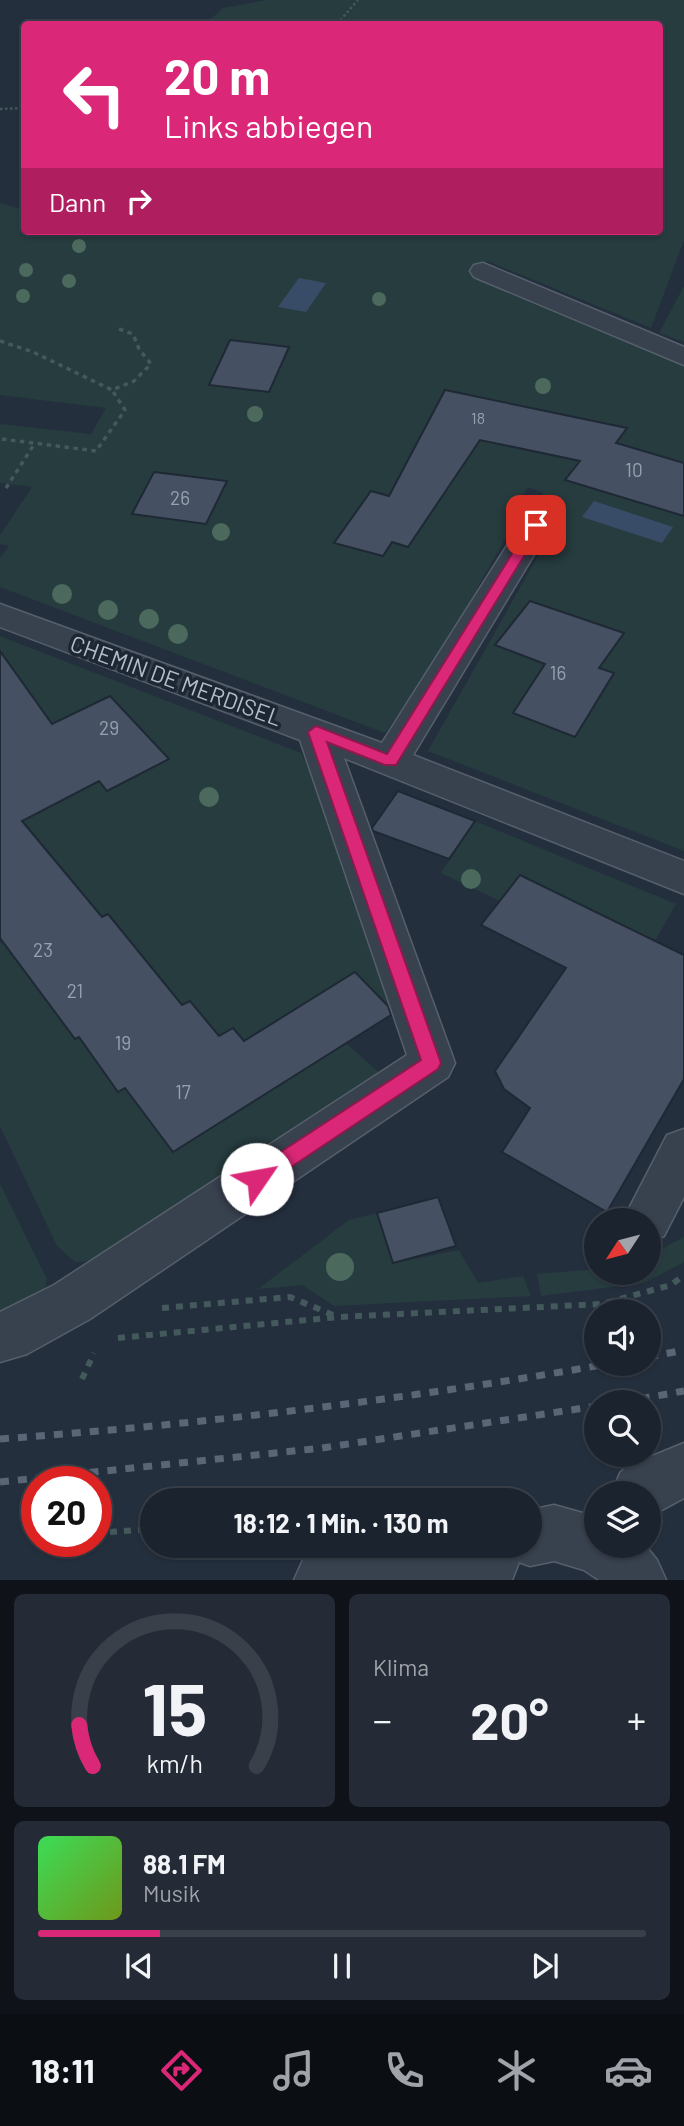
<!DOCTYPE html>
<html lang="de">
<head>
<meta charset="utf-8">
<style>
	body { margin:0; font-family:Barlow,sans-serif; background:#242b36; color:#f1f3f6; height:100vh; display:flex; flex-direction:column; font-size:26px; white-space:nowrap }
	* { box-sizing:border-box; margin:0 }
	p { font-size:23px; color:#a0a4aa }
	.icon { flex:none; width:38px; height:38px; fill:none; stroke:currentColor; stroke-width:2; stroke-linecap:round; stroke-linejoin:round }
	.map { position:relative; height:1580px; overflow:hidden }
	.panel { display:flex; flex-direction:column; gap:14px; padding:14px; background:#0f1319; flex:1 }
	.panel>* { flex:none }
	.banner { position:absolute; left:21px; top:21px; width:642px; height:214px; border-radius:7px; box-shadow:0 2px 5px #0004,0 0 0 2px #39404a; background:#db2777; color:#fff; overflow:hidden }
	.needle { width:46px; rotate:234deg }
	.fabs { position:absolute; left:584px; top:1208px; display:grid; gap:14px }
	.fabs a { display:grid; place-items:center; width:77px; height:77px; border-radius:50%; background:#1b232e; box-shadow:0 2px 5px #0004,0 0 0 2px #39404a; font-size:35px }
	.speed { position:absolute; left:21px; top:1466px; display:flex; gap:14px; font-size:35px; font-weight:700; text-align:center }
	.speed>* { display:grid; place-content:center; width:91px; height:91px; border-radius:50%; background:#1b232e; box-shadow:0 2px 5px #0004,0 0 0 2px #39404a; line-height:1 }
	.speed .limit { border:10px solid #d22; background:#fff; color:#111 }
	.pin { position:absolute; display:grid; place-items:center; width:60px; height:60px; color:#fff; margin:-30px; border-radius:14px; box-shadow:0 4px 10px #0006 }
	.me { position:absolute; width:77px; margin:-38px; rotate:57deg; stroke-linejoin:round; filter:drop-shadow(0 0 5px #0008) }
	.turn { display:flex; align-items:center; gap:24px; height:147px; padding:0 28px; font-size:32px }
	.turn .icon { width:91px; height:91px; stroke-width:2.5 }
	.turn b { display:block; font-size:49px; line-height:60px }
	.then { display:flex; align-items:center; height:66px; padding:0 28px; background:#0003; gap:14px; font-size:26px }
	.big { font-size:52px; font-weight:700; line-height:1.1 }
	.panel .widget { flex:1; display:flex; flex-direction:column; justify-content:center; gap:10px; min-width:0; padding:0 24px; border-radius:10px; background:#242b36 }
	.panel .dial { align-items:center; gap:0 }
	.dial svg { height:182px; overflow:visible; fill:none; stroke:#39404a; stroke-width:7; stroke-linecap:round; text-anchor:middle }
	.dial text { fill:#f1f3f6; stroke:none }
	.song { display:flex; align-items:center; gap:21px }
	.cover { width:84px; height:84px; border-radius:10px; background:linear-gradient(135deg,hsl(130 70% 55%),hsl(80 70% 35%)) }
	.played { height:7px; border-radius:4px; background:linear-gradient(90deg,#db2777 20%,#39404a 20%) }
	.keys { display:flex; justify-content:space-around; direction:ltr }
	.heat { display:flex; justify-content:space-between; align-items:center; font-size:38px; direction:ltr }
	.panel .tiles { flex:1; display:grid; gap:14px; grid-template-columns:1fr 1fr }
	.widget:last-child { grid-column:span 2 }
	.trip { position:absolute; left:140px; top:1488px; width:402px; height:70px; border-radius:35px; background:#1b232e; box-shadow:0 2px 5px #0004,0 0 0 2px #39404a; font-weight:700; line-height:70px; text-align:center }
	.menu { display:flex; height:112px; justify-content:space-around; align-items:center; background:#0b0e12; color:#a0a4aa }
	.menu .icon { width:49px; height:49px }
	.menu .current { color:#db2777 }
	.menu b { font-size:32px; color:#f1f3f6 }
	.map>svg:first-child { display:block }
	.green { fill:#263c3f }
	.water { fill:#394c67 }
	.building { fill:#455162; stroke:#1f2835; stroke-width:2 }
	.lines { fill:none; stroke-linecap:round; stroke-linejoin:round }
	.minor-casing { stroke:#565f6c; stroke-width:3 }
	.path-far2 { stroke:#44595c; stroke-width:2.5; stroke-dasharray:2.5 2.5; stroke-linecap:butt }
	.path-far1 { stroke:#44595c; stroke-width:3.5; stroke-dasharray:4.5 4.5; stroke-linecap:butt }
	.path { stroke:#44595c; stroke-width:6; stroke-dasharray:7 7; stroke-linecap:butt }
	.minor { fill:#38414e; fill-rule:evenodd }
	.rail { stroke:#5a6575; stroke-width:7; stroke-dasharray:9 9; stroke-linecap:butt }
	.tree { fill:#4b6a5d }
	.route { fill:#db2777; stroke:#8e194d; stroke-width:2 }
	.labels { text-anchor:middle; stroke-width:7; stroke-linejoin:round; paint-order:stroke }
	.far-number-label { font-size:16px; fill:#98a1af }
	.number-label { font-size:19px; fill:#98a1af }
	.street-label { font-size:23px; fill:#b4bcc9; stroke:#1d2633 }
</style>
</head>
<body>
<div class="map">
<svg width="684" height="1580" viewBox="0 0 684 1580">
	<rect width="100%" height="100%" fill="#242f3e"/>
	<g class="green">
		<path d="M267,0H684V240L651,328L487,261L477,276L684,363V851L428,751L561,515L535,505L543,493L528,487L510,513L517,519L477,588L481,596L385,733L0,587V558L9,546L0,544V535L32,487L0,483V424L91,434L106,408L0,395V203L24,210V231H660V24H205L223,8Z"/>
		<path d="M684,286V342L659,333Z"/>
		<path d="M0,636L301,753L313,777L394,1013L355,972L308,1001L347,1044L384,1077L98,1261L75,1262L57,1246L0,1126V943L3,942L75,1039L79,1037L118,1091L125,1088L173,1152L279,1085L234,1029L219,1036L182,1006L109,914L101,918L64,872L50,879L0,880Z"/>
		<path d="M475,821L676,904L655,941L520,875L500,901L441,873Z"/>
		<path d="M0,1184L47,1279L45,1290L0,1311Z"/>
		<path d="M377,1213L393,1263L459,1250L478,1283L523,1276L531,1296L334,1306L302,1285L258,1289L349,1220Z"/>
		<path d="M684,1237V1262L644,1283L541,1296L537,1274L597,1269V1272H649V1256Z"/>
	</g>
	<g class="water">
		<path d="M299,278L326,283L306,312L278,307Z"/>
		<path d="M594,501L673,527L662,543L582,517Z"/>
	</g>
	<g class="building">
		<path d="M230,340L289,347L269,392L209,385Z"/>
		<path d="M445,390L627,428L616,443L684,463V516L565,480L580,461L480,440L408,547L392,542L383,556L334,543L371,491L389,496Z"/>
		<path d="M154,472L227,481L206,524L132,514Z"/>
		<path d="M530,601L624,633L599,668L614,673L575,737L513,713L545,664L495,645Z"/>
		<path d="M0,651L52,724L110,696L169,759L107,791L99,781L22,821L102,917L108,914L182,1005L190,1001L219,1036L233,1028L244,1041L355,972L388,1006L391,1015L173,1152L125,1088L118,1092L79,1037L75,1039L0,938Z"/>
		<path d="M398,791L475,821L449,859L373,831L372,828Z"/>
		<path d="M520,875L684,955V1079L607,1212L502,1152L530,1108L504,1089L495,1071L566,968L481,925Z"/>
		<path d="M438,1197L456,1246L393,1263L377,1213Z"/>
	</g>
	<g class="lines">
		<g class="minor-casing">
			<g id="minor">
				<path d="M483,263L684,347V365L474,277L470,271L474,265Z"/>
				<path d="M536,515L547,518L552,525L413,755L684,861V894L344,758L455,1063L448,1077L90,1319L27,1354L0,1362V1312L54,1285L407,1055L300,740L0,627V604L382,743L520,525L525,518Z"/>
				<path d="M684,1129V1197L664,1236L649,1242V1220H623L667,1135Z"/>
				<path d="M684,1443V1498L649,1517V1493H612L620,1473L626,1467Z"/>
				<path d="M554,1505L597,1517V1545H645L657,1560L666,1580H599L584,1570L554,1561L530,1566L519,1562L512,1580H294L303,1560C361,1535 465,1545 530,1545V1510Z"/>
			</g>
		</g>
		<g class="path-far2">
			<path d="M337,24L358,0"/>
			<path d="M0,109L24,108"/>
		</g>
		<g class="path-far1">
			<path d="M0,341L33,352L112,390L134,381L151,364L139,349L133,334L119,329"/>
			<path d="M2,439L96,451L125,410L112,390"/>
			<path d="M6,488L35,443"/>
		</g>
		<g class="path">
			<path d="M162,1308L290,1297L338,1317"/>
			<path d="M118,1338L339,1317L602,1304L671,1285L684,1275"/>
			<path d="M82,1379L94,1353"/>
			<path d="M96,1533L152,1529"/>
		</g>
		<use href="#minor" class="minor"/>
		<g class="rail">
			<path d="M649,1357L684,1350"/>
			<path d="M623,1402L684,1391"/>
			<path d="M0,1439C206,1424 410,1399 613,1363"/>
			<path d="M0,1482L322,1448L597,1406"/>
		</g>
	</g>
	<g class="tree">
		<circle cx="79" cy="246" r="7"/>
		<circle cx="26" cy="270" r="7"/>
		<circle cx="69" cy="281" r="7"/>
		<circle cx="23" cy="296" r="7"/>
		<circle cx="379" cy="299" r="7"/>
		<circle cx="543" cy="386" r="8"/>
		<circle cx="255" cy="414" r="8"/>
		<circle cx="221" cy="532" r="9"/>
		<circle cx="62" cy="594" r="10"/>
		<circle cx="108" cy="610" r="10"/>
		<circle cx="149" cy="619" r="10"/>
		<circle cx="178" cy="634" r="10"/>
		<circle cx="209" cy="797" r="10"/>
		<circle cx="471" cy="879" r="10"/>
		<circle cx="340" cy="1267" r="14"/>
	</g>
	<path class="route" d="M536,521L543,525L396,765H385L327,742L441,1063L438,1069L264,1185L257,1188L250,1185L247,1179L250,1172L421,1060L308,732L316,726L387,754L530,525Z"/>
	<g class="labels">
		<g class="far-number-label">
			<text x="478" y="424">18</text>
		</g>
		<g class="number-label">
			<text x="634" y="477">10</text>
			<text x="180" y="505">26</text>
			<text x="558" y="680">16</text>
			<text x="109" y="735">29</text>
			<text x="43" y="957">23</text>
			<text x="75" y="998">21</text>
			<text x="123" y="1050">19</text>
			<text x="183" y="1099">17</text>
		</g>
		<g class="street-label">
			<text transform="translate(176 681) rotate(20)" y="8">CHEMIN DE MERDISEL</text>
		</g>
	</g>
</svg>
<div class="fabs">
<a><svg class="needle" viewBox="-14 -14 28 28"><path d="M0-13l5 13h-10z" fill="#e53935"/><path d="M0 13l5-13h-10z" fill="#a0a4aa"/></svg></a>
<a><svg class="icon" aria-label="sound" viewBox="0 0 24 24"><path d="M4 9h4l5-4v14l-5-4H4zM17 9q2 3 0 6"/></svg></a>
<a><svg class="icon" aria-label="search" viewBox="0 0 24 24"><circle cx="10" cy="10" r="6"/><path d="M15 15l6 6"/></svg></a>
<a><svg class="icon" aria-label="layers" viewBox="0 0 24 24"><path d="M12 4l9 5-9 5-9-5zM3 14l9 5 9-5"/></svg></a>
</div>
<div class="speed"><div class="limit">20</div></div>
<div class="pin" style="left:536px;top:525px;background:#d93025"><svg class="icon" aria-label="arrive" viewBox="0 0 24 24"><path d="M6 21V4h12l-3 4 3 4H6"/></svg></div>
<svg class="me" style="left:257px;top:1179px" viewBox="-20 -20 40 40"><circle r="19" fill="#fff"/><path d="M0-13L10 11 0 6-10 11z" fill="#db2777"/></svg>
<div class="trip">18:12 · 1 Min. · 130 m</div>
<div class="banner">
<div class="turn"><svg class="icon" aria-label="left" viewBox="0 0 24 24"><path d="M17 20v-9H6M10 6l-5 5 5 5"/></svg><div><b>20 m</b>Links abbiegen</div></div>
<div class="then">Dann<svg class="icon" aria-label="right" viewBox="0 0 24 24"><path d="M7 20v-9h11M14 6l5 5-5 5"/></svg></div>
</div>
</div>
<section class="panel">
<div class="tiles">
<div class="widget dial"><svg viewBox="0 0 100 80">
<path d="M14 69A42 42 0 1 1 86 69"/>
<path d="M14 69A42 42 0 0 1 8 51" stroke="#db2777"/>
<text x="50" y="56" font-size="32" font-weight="700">15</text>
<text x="50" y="72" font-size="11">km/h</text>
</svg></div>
<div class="widget"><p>Klima</p>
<div class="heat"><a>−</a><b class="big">20°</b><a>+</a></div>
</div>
<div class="widget">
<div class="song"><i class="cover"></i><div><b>88.1 FM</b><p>Musik</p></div></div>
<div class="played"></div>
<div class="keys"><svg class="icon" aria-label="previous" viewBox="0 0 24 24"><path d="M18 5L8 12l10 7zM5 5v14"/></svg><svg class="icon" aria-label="pause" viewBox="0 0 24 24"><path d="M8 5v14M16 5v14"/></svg><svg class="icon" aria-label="next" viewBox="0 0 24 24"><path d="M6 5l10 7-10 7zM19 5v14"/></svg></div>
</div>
</div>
</section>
<nav class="menu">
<b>18:11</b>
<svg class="icon current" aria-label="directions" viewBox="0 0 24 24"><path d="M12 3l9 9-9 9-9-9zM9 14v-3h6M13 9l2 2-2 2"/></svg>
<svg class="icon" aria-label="music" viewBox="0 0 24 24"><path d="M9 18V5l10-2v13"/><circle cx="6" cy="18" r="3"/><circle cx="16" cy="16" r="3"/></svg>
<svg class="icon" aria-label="phone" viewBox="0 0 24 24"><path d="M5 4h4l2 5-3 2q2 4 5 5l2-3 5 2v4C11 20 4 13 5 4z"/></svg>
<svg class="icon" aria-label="climate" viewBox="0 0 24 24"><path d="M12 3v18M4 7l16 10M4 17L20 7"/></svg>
<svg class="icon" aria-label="car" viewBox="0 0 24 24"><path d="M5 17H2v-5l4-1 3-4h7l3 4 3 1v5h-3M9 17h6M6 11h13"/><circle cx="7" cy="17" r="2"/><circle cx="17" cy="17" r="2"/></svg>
</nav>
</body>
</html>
